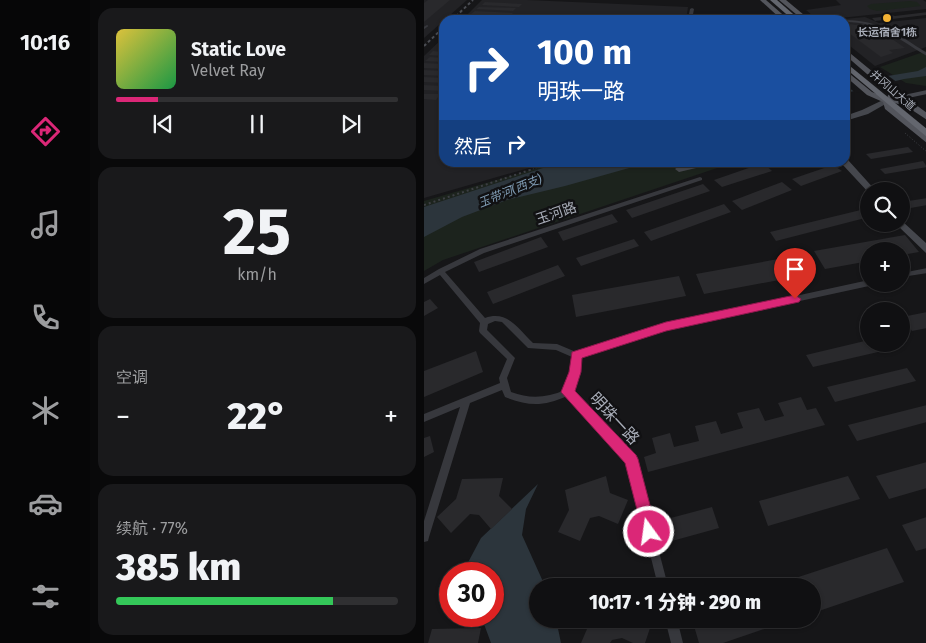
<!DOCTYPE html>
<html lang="zh">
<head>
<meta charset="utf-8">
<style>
	body { margin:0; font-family:"Fira Sans","Noto Sans SC",sans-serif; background:#19191b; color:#f1f3f6; height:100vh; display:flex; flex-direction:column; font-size:19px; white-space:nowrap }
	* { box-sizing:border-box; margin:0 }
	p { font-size:16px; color:#9c9d9f }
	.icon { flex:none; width:28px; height:28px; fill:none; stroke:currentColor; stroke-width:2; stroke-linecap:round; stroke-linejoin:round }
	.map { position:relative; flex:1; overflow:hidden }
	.details { display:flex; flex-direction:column; gap:8px; padding:8px; background:#09090a; width:334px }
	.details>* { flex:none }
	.hud { position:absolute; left:15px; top:15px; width:411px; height:152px; border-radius:15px; box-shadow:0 1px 4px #0004,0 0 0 1px #303032; background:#1a4fa0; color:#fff; overflow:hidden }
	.tools { position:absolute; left:436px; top:182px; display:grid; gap:10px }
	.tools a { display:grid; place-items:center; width:50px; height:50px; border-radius:50%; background:#101012; box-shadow:0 1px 4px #0004,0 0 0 1px #303032; font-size:25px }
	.speed { position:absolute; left:15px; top:562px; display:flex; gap:10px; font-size:25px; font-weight:700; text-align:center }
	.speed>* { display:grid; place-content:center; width:65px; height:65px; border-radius:50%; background:#101012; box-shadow:0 1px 4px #0004,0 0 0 1px #303032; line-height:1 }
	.speed .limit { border:8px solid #d22; background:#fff; color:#111 }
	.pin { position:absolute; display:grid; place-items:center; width:42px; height:42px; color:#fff; margin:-51px -21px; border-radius:50% 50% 50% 0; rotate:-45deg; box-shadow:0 0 5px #0007 }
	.pin .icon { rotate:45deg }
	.me { position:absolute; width:55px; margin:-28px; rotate:346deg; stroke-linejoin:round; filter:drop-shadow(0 0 4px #0008) }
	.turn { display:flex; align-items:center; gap:18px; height:105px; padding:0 15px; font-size:22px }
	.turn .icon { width:65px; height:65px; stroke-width:2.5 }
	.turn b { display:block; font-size:35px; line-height:42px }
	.then { display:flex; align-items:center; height:48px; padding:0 15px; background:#0003; gap:10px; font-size:19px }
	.big { font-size:38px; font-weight:800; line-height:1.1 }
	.details .widget { flex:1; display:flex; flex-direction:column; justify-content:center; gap:8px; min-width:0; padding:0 18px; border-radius:15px; background:#19191b }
	.details .dial { align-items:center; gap:0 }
	.dial b { font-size:65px; line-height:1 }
	.song { display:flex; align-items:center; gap:15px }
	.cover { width:60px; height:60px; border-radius:8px; background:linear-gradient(135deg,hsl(50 70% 55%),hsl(140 70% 35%)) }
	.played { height:5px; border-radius:2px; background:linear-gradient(90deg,#db2777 15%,#303032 15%) }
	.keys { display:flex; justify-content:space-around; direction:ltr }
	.heat { display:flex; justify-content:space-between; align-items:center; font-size:28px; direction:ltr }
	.charge { height:8px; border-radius:4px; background:linear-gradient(90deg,#34c759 77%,#303032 0) }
	.trip { position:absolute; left:105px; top:578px; width:292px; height:50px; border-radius:25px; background:#101012; box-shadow:0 1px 4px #0004,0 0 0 1px #303032; font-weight:800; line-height:50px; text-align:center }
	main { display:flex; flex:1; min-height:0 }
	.dock { display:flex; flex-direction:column; width:90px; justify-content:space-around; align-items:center; background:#060607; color:#9c9d9f }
	.dock .icon { width:35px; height:35px }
	.dock .on { color:#db2777 }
	.dock b { font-size:22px; color:#f1f3f6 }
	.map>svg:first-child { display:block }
	.built { fill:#222225 }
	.green { fill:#1c231d }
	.water { fill:#2c353c }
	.pier { fill:#161618 }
	.building { fill:#29292c }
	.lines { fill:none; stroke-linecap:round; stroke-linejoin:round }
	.path-far1 { stroke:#3d3f44; stroke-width:1; stroke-dasharray:1 2; stroke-linecap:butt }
	.path { stroke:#3d3f44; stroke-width:2; stroke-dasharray:2 3; stroke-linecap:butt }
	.lane { stroke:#37383d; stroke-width:2 }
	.street { fill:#37383d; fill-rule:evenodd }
	.secondary { fill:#45474d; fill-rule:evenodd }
	.primary { fill:#53555c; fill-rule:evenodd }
	.highway { fill:#63666e; fill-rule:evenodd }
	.rail { stroke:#4a4c52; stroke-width:2; stroke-dasharray:3 2.5; stroke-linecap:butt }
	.route { fill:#db2777; stroke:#8e194d }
	.poi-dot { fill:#f2b134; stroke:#111113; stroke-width:2 }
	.labels { text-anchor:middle; stroke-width:5; stroke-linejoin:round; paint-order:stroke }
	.far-poi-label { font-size:11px; font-weight:bold; fill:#a8adb8; stroke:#111113 }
	.far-street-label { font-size:11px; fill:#a8adb8; stroke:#111113 }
	.far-water-label { font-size:12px; font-style:italic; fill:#7f9bb3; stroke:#111113 }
	.street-label { font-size:14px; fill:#a8adb8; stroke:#111113 }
	.near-street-label { font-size:16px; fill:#a8adb8; stroke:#111113 }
</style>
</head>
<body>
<main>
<nav class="dock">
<b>10:16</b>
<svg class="icon on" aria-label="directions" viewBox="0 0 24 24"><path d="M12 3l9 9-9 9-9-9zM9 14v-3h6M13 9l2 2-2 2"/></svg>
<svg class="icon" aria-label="music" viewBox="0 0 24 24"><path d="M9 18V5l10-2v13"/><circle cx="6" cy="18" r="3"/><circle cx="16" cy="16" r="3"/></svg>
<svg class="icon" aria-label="phone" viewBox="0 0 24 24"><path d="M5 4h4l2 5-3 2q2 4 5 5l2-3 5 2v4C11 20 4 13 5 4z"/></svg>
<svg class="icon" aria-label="climate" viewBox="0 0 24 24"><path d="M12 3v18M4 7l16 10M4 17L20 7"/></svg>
<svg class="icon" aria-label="car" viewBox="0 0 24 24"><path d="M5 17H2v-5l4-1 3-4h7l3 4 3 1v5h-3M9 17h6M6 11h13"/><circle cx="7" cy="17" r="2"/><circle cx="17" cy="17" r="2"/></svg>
<svg class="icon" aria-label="filters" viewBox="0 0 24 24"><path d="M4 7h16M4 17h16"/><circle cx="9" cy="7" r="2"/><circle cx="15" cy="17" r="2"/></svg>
</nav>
<section class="details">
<div class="widget">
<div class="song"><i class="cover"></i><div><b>Static Love</b><p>Velvet Ray</p></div></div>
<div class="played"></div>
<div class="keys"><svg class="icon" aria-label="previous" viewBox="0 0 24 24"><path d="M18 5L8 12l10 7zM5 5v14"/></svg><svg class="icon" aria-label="pause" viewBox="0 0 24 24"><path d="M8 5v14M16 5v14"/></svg><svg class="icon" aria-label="next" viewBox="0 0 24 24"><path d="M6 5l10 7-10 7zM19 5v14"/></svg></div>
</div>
<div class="widget dial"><b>25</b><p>km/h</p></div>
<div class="widget"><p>空调</p>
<div class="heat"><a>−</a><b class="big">22°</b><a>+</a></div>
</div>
<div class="widget"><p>续航 · 77%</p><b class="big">385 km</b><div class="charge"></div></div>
</section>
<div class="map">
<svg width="503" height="643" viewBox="0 0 503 643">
	<rect width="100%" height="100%" fill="#161618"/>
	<g class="built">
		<path d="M0,0H43L0,38Z"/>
		<path d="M58,0H103L264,7L262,20H38Z"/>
		<path d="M412,0H499L502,2V9L397,20H394L382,10L417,5Z"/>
		<path d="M441,17L455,23L502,18V47L451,66L421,42V20H410Z"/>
		<path d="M20,37V162L122,163L0,198V56Z"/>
	</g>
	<g class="green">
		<path d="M486,1L493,2L497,6L453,11L446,9L443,6L447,4Z"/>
		<path d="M502,51V86L482,83L456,67Z"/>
		<path d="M131,163H308L19,260L0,271V201Z"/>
	</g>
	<g class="water">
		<path d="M502,67V76L480,79L426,92L421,95V83L494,71Z"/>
		<path d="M134,163H223L141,186L83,200L38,217L0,237V207Z"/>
		<path d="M114,484L102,509L98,535L121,586H114V619H132L137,643H67L57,616H69V574H41L40,570L57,538Z"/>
	</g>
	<path class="pier" d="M462,74L474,83L432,93L421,85V80Z"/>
	<g class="building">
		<path d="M4,0H26L0,22V3Z"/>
		<path d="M61,2L98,4L95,7L58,5Z"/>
		<path d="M55,7L92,8L89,11L52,9Z"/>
		<path d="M51,11L89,13L86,16L47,14Z"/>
		<path d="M503,12V15L451,21L448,18L465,16L464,14L471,16Z"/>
		<path d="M45,15L84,17L81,20L42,19Z"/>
		<path d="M421,23L431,25L445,23L481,48L465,50L469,53L457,57L421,30Z"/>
		<path d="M9,51L20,52V56L5,55Z"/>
		<path d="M6,57L20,58V62L1,61Z"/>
		<path d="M0,63L20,64V69L0,68Z"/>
		<path d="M0,70L20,71V76L0,75Z"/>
		<path d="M0,77L20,78V83L0,82Z"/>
		<path d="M0,85L20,86V91L0,90Z"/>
		<path d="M0,94H16L12,100L0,99Z"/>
		<path d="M484,147L489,152L447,159L442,154Z"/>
		<path d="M499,161L503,167L461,174L456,169Z"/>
		<path d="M339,163L348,171L298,187L290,180Z"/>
		<path d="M409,165L418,171L377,186L368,179Z"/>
		<path d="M358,182L368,190L318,210L308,201Z"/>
		<path d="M279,184L286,191L208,218L202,210Z"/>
		<path d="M503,198V205L481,209L478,205V202Z"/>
		<path d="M300,204L307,212L227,241L220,232Z"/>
		<path d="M445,208V217L352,241L346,232Z"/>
		<path d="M188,214L194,222L139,241L134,232Z"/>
		<path d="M481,235L495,252L478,255V251H445V261L401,269L390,251Z"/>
		<path d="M117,237L124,247L55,272L50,262Z"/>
		<path d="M210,239L215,246L157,266L152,258Z"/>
		<path d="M371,256L382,275L280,294L272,274Z"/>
		<path d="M134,265L141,276L69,304L63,292Z"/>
		<path d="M255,276L262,296L152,317L148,295Z"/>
		<path d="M6,299L14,308L0,316V302Z"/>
		<path d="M503,312V328L488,331L478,317Z"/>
		<path d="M445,340V344H464L467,349L389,367L382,355Z"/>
		<path d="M52,351L59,372L0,397V371Z"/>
		<path d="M483,368L492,381L411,402L403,387Z"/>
		<path d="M377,397L383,410L392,408L401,425L224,472L220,457L232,453L228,438L246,433L250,447L275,441L271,426L292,421L297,434L319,428L313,413L335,408L341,421L360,416L354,403Z"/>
		<path d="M503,405V422L433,441L424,425Z"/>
		<path d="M6,436L10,452L0,457V438Z"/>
		<path d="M503,462V488L465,499L452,476Z"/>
		<path d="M182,476L186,493L204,500L194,524L175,516L166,518L156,541L134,532L145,510L141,490Z"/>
		<path d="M424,476L436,499L344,526L335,501Z"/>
		<path d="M79,478L75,496L88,509L67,529L55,515L46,514L27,533L13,517L32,499L38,479Z"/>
		<path d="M288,507L295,528L248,541L243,519Z"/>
		<path d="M503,517V548L492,551L478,525Z"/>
		<path d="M463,548L480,582L389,613V586H347Z"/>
		<path d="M161,619H229L221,643H209L198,638L188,640L186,643H157L163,629Z"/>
		<path d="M268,619H369L299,643H275Z"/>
		<path d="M57,628L54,643H4L8,629Z"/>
	</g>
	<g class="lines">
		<g class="path-far1">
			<path d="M481,133L503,152"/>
			<path d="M106,170L130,162"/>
		</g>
		<path class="path" d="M0,205L109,169"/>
		<path class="lane" d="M0,28L3,26"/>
		<g class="street">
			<path d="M268,8L270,9L268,20H264L266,9Z"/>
			<path d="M421,20C455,20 475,35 503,53V56C473,39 458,22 421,22Z"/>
			<path d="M276,177L278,178V180L60,253L21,272L61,318C84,310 94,329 109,343L133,344L152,352L242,324L445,280V284H448L445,286L242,330L156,357L155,373L149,391L210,456L244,586H234L203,461L143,396C119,407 104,406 81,397L78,390L46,403L5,537L4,541L0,542V521L36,407L0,422V414L76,383L75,378L83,359L56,333L55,331L56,323L16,275L0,284V278L15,269L56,249ZM71,321L78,322L104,348L132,350L148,357L147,373L141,390C122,398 106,399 87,392L83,378L91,358L63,330L64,324Z"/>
			<path d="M503,268V273L478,277V273Z"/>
			<path d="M241,619H253L259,643H247Z"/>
		</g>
		<g class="secondary">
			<path d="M503,90V94L465,102L444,114L421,121V116L438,110L461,99Z"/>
			<path d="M421,160H424L452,191H445V193L418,164L417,162H421Z"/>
			<path d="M277,162H298L255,172L251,169L255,166Z"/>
			<path d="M478,221L503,244V254L474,226L472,224H478Z"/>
		</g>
		<g class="primary">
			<path d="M336,0H342L365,20H358Z"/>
			<path d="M355,0H362L386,20H379Z"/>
			<path d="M421,49L472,91L470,98L488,102L503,113V120L482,106L467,102L468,106L503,136V143L461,109L459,102L443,95L421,76V70L448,92L463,98L465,93L421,55Z"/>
		</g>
		<g class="highway">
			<path d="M346,0H353L376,20H369Z"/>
			<path d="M421,62L503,129V137L421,68Z"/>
		</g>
		<g class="rail">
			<path d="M28,20L49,0"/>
			<path d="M0,46L20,27"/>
		</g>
	</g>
	<path class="route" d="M371,295L377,299L375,302L242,331L158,358L157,372L151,391L212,455L214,459L233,532L231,537L225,540L220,537L201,463L137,392L145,372L148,352L242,322Z"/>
	<circle class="poi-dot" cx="463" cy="18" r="5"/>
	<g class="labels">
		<g class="far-poi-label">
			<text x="463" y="36">长运宿舍1栋</text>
		</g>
		<g class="far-street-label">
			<text transform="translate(469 90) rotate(41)" y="4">井冈山大道</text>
		</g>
		<g class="far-water-label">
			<text transform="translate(86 191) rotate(-22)" y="4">玉带河(西支)</text>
		</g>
		<g class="street-label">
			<text transform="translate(132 213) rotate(-19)" y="5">玉河路</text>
		</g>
		<g class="near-street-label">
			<text transform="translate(191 418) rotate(47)" y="6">明珠一路</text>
		</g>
	</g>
</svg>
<div class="tools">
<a><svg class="icon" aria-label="search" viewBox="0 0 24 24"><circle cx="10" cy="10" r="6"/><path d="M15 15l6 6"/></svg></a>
<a>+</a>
<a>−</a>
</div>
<div class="speed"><div class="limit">30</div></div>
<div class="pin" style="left:371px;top:299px;background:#d93025"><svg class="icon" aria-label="arrive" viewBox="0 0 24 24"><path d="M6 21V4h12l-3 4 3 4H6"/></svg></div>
<svg class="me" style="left:225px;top:532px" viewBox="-20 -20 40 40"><circle r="17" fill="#db2777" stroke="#fff" stroke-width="3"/><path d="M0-11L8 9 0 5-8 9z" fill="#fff"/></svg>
<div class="trip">10:17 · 1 分钟 · 290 m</div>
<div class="hud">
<div class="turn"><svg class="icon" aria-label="right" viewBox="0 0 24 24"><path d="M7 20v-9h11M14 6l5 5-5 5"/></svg><div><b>100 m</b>明珠一路</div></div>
<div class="then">然后<svg class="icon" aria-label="right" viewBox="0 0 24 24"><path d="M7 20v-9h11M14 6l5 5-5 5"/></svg></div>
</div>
</div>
</main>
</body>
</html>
